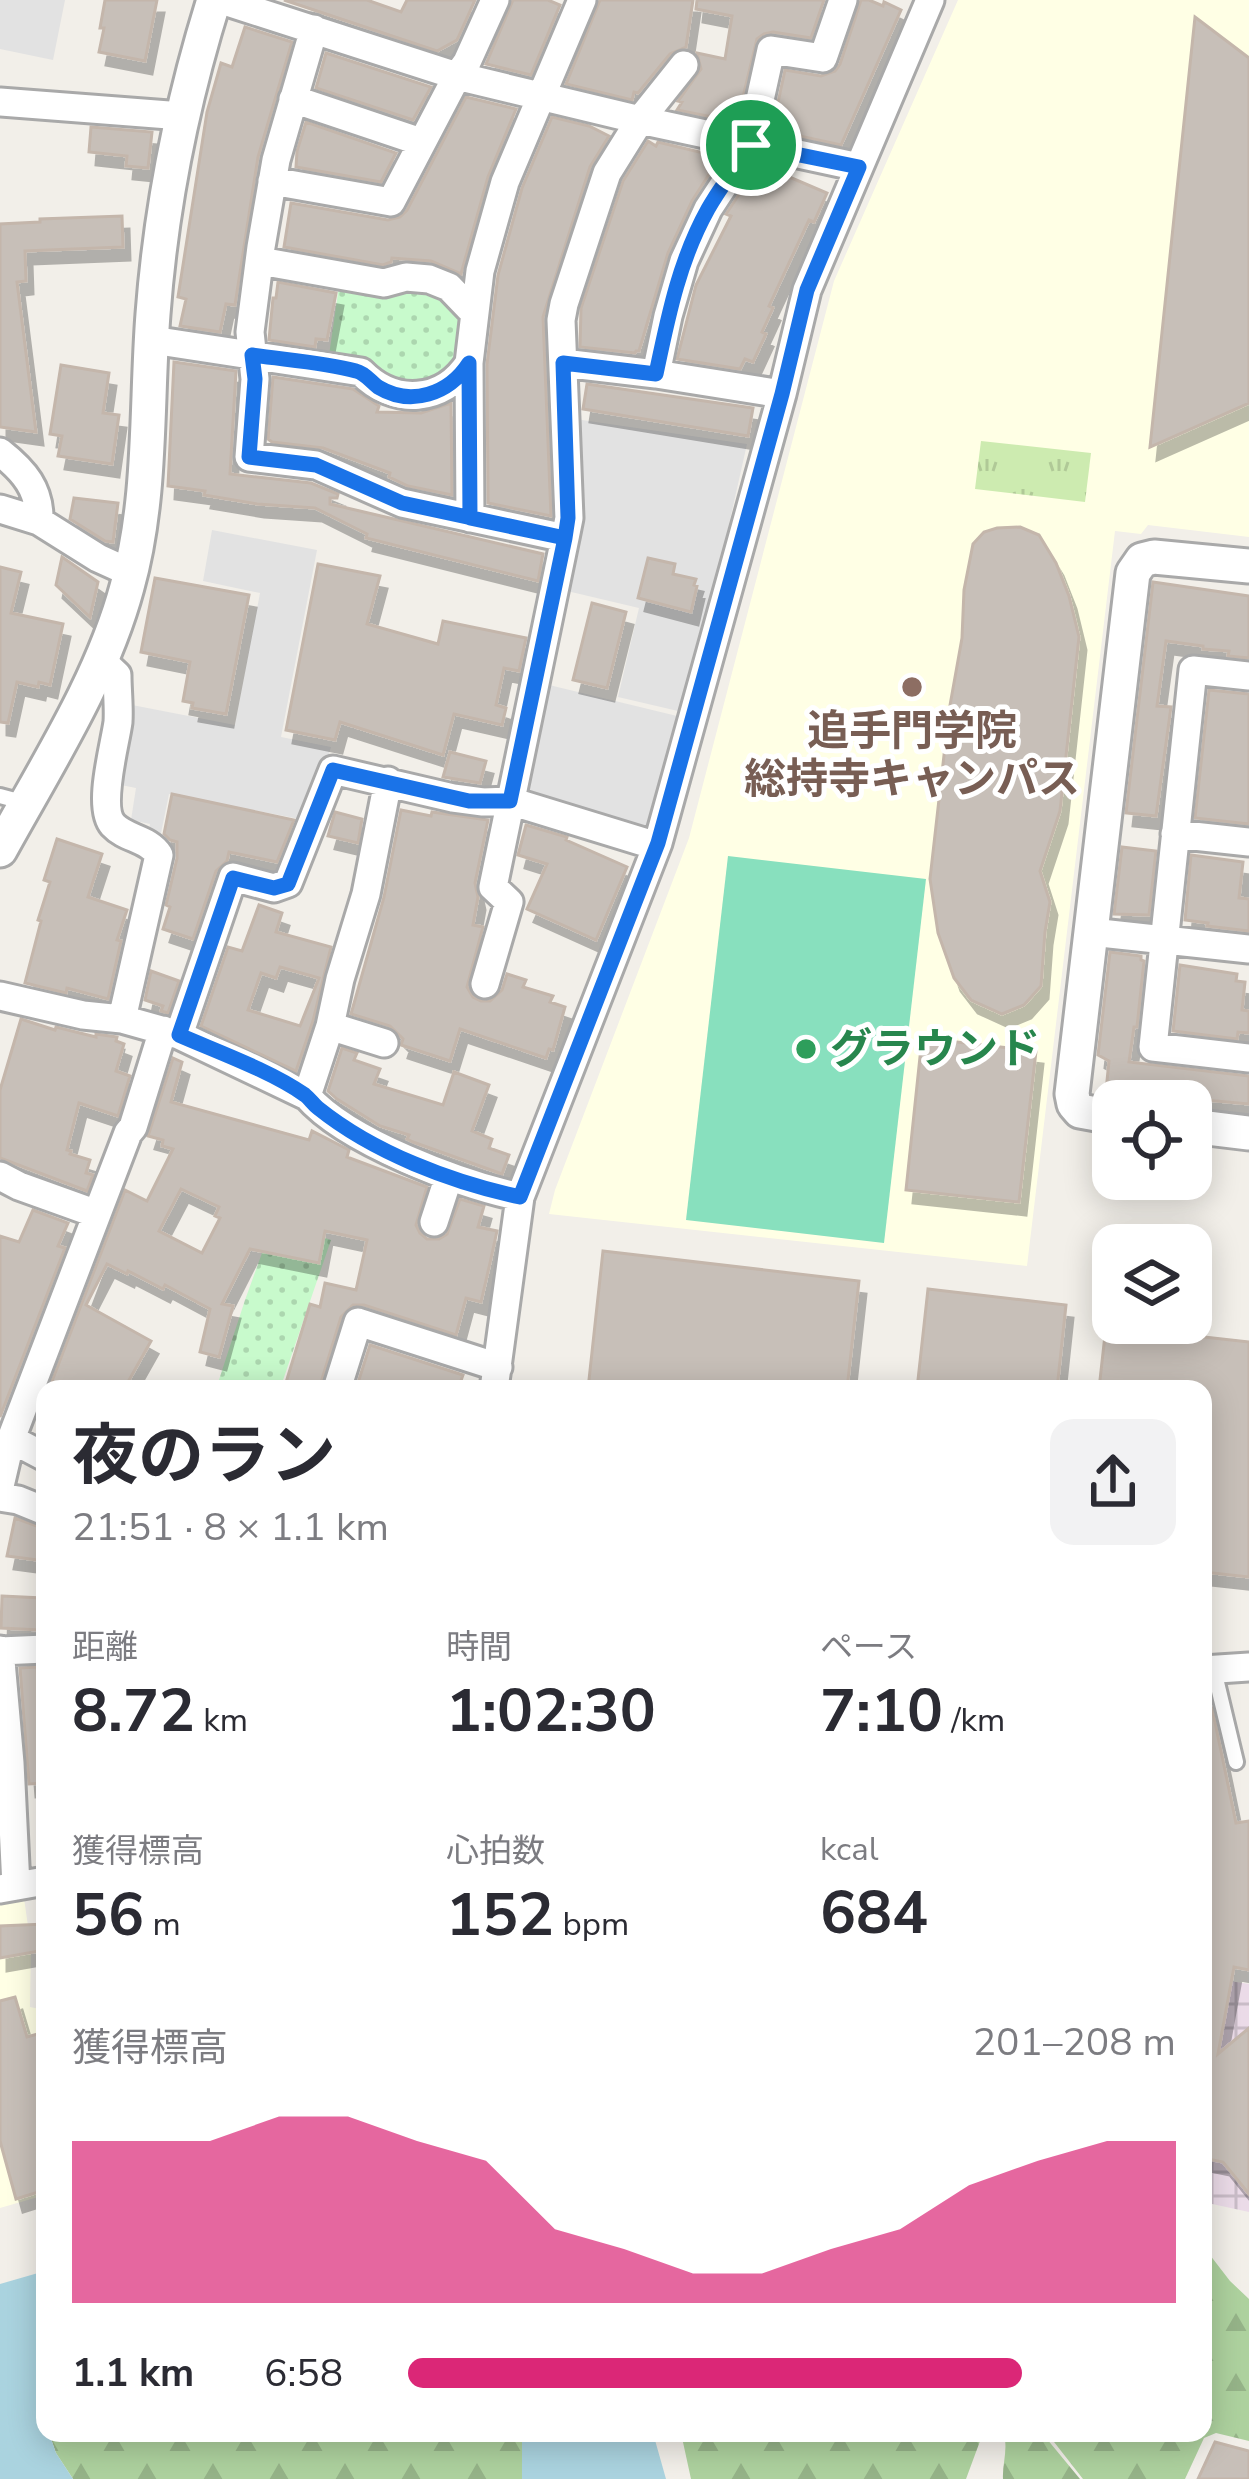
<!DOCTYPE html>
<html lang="ja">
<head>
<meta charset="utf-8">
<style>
	body { margin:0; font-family:"Nunito Sans","Noto Sans JP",sans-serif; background:#f2f2f3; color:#2b2b33; height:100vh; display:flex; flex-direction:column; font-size:45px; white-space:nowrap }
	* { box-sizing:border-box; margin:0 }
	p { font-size:39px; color:#7c7c81 }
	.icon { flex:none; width:66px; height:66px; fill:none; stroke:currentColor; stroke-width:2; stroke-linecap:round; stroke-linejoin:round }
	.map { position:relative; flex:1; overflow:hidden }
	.sheet { position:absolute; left:36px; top:1380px; width:1176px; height:1062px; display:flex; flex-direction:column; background:#fff; border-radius:24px; box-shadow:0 6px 30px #0003 }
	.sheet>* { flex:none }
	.controls { position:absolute; left:1092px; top:1080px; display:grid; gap:24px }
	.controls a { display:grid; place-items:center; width:120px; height:120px; border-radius:24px; background:#fff; box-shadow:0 6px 30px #0003; font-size:60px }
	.pin { position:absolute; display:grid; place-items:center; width:102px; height:102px; color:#fff; margin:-51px; border:6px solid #fff; border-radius:50%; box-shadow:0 3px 12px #0007 }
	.round { display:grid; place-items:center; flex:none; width:126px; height:126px; border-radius:24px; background:#f2f2f3 }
	.summary { display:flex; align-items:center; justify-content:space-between; height:204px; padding:0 36px }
	h1 { font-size:66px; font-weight:700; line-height:90px }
	.figures { display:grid; grid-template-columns:repeat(3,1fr); gap:18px; height:204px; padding:12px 36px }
	.figures div { display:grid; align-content:center }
	.figures b { font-size:60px; font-weight:700 }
	.figures small { font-size:33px; font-weight:400 }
	.figures p { font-size:33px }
	.chart { height:336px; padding:24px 36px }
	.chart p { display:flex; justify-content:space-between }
	.chart svg { width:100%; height:216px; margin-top:12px; fill:#db2777; opacity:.7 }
	ul { padding:0 36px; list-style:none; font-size:39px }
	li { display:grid; grid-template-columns:192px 144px 1fr; align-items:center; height:90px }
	li i { height:30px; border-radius:15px; background:#db2777 }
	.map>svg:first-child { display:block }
	.industrial { fill:url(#industrial-grid) }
	.education { fill:#ffffe5 }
	.grass { fill:url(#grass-tufts) }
	.forest { fill:url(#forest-firs) }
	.park { fill:url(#park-dots) }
	.pitch { fill:#88e0be }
	.parking { fill:#e2e2e2 }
	.water { fill:#aad3df }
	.building { fill:#c7bfb8; stroke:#c4b6ab; stroke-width:3; fill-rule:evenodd; filter:url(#shadow) }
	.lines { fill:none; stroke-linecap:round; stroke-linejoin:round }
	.service-casing { stroke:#a9a9a9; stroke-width:20 }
	.minor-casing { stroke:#a9a9a9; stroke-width:33 }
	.tertiary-casing { stroke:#a9a9a9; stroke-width:39 }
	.service { stroke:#fff; stroke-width:14 }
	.minor { stroke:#fff; stroke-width:27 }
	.tertiary { stroke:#fff; stroke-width:33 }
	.route-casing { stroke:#fff; stroke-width:24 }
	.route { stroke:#1a73e8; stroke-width:15 }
	.education-dot { fill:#8d6e63; stroke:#fff; stroke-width:4.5 }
	.leisure-dot { fill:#2e9e5b; stroke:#fff; stroke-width:4.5 }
	.labels { text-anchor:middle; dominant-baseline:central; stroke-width:10; stroke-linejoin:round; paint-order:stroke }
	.education-label { font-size:42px; font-weight:bold; fill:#785e54; stroke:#fff }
	.leisure-label { font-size:42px; font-weight:bold; fill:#27864d; stroke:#fff; text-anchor:start }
</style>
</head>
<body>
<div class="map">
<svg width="1249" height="2479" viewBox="0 0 1249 2479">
	<defs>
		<pattern id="industrial-grid" width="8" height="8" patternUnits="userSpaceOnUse" patternTransform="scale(3)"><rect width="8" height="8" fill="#ebdbe8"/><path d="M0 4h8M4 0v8" fill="none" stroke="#c9bcc7"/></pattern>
		<pattern id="grass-tufts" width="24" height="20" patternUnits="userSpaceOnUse" patternTransform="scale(3)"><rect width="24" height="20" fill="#cdebb0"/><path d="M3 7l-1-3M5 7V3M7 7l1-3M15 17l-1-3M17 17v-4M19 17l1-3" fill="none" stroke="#b0c997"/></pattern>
		<pattern id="forest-firs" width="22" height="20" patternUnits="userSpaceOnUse" patternTransform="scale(3)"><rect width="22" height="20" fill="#add19e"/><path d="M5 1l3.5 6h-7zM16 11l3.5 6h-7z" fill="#95b388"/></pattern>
		<pattern id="park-dots" width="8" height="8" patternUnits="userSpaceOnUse" patternTransform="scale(3)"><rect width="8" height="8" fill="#c8facc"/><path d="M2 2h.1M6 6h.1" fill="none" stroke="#acd6af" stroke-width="1.8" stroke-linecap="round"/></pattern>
		<filter id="shadow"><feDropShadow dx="7" dy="13" stdDeviation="0" flood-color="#0004"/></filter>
	</defs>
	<rect width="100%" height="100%" fill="#f2efe9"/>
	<path class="industrial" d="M1203,1977L1249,1984V2212L1203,2202Z"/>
	<path class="education" d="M958,0H1249V537L1148,525L1141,534L1115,531L1027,1266L549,1214L555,1190L689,838L834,281Z
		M24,1898L31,1947L30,2007L45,2010V2195L0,2208V1902Z"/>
	<path class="grass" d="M981,441L1091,453L1085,502L975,489Z"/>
	<path class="forest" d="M1203,2246L1230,2281L1249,2299V2441L1216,2433L1204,2438L1185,2479H1083L1047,2433H1203Z
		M49,2433H522V2479H73L56,2453Z
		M681,2433H983L966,2479H691Z
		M1003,2433H1042L1080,2479H1003C1002,2464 1009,2447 1003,2433Z"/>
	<path class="park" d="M339,286C360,286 404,282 422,288C482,306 469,387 407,384C391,383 347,362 329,355Z
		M274,1220L331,1240L280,1389H216L245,1300Z"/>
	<path class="pitch" d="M728,856L926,879L884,1243L686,1220Z"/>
	<path class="parking" d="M0,0H65L53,60L0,49Z
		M575,419L747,444L716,582L678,711L618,697L639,608L567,591Z
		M212,530L317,550L281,737L331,747L310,821L169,794L160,838L148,836L150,824L131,820L136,788L116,784L132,705L235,725L260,593L203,581Z
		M545,684L677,716L648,832L516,795Z"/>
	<path class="water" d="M45,2271V2433H49L56,2453L73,2479H0V2284Z
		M522,2433H653L666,2479H522Z"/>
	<path class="building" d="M105,0H157L145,61L99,52L104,28H100Z
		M284,0H367L401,12L407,0H475L457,40L437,51Z
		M513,0H548L560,5L531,75L486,64Z
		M600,0H693L686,47L670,54L638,93L634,92L632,100L566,84Z
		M697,0H824L811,38L773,32L764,34L757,39L737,122L677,110L682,102L678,101L701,69L697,53L725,59L732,16L696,9Z
		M861,0H869L883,6L884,2L901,10L841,145L772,130L785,70L821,76L835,71L840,64Z
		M1195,17L1249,58V403L1150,447Z
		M245,27L292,42L258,157L235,305L226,304L220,332L180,326L186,299L178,297L207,112L221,63L232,67Z
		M326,53L431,87L413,120L316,88Z
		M466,97L516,109L488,177L461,274L431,261L392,258L391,262L383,265L284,247L291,203L388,220L400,217L407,210Z
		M552,117L589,126L609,136L590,167L543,317L551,516L488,503L487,364L498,275L522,188Z
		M306,122L396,153L381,182L296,167L297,151Z
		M91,127L152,132L148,168L126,166L127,156L89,152Z
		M648,141L656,146L658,142L720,157L692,201L668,253L639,351H636L635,353L580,347L581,308L623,181Z
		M759,164L827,193L814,222L809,220L769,306L773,308L762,332L766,334L753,362L745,359L740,369L677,359L696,285L731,216L726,214Z
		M122,216L123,247L25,251L26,281L17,282L36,432L0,427V224L40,222V219Z
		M278,282L336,293L327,340L316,339L315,347L269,340L273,298H276Z
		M174,362L236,371L230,474L311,483L338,494L337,498H330V504L543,554L538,581L366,538L367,534L315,508L257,504L204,495L205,491L168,486Z
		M61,365L109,373L103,413L119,415L112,464L58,456L62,436L50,434Z
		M273,377L353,389L379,406L377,412L421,413L451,403L452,495L408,486L389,477L390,473L323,448L272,442L268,439Z
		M587,384L753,408L748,436L583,409Z
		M74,498L118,503L113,542L105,541L70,519Z
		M1020,527L1039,535L1056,563L1069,596L1079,637L1060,811L1040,871L1050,902L1045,932L1041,986L1024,1005L1002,1014L971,1000L954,978L938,933L930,879L949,711L962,638L964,590L973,544L984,532L997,528Z
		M62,557L98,582L90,617L56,585Z
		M648,558L675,564L673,574L696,579L694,585L697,586L691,612L638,598Z
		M318,564L380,576L367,624L438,644L443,621L526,638L519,671L504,668L496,705L506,708L502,725L454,714L443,755L340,722L335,740L286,730Z
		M0,567L21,572L11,613L63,624L50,685L39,682L38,687L17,682L8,723L0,722Z
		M155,578L249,595L226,714L192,708L193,703L183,701L190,662L141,652Z
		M1153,582L1249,596V658L1228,656L1229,651L1203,649V646L1166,641L1157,706L1171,707L1156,816L1126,813Z
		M592,603L626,612L607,688L573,680Z
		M1209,690L1249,694V824L1195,818Z
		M450,752L486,761L480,783L443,777Z
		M172,794L294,820L277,862L229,852L227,861L216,871L193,939L163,929L170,907L166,905L177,858V842L170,840L164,834Z
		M401,810L431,816L432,812L488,820L475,883L478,897L473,925L483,927L467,987L473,997L481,1001H490L502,990L507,974L526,980L523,987L553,996L550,1002L565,1007L553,1050L549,1049L546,1058L460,1029L450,1061L401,1045L403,1039L390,1026L351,1014L384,897Z
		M335,812L362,819L358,843L328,836Z
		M526,825L567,837L566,840L627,867L596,940L527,909L547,864L518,855Z
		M57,839L102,854L88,897L127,910L117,940L121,941L108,999L67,988L66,993L25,983L41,921L38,920L50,882L44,880Z
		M1122,847L1156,851L1149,915L1114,914Z
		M1191,855L1243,862L1239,898L1249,899V931L1207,926L1208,923L1185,920Z
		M259,905L282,913L276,932L331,947L313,1021L296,1071L201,1026L228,947L242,951ZM280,967L319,978L300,1026L248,1010L261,973L276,978Z
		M1110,952L1141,956V960L1144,961L1137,1027H1134L1129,1062L1249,1076V1104L1106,1091L1109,1061L1098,1055Z
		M1180,965L1237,974L1236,981L1245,982L1242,1010L1249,1011V1033L1238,1032L1237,1039L1173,1031Z
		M151,971L179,981L168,1013L161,1011L163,1006L145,1000Z
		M21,1019L55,1030L56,1027L96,1037V1034L117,1037L116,1041L124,1044L116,1071L130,1076L118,1116L79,1103L67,1150L71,1151L70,1154L90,1160L86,1173L93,1175L87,1191L0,1158V1090Z
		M922,1038L1036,1051L1019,1202L906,1190Z
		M342,1048L357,1053L354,1060L380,1069L374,1084L443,1105L454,1072L489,1085L472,1131L492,1139L489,1148L509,1155L502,1174L413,1142L407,1139L409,1135L380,1126L337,1099L328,1091Z
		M173,1058L182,1062L171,1102L309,1140L312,1131L349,1150L347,1157L427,1187L416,1225L420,1233L427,1239H439L447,1234L460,1199L484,1206L478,1227L497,1231L490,1263L481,1302L466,1298L456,1335L364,1305H353L341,1317L319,1389H284L310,1304L320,1307L325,1283L356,1290L367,1240L325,1231L319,1263L250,1249L222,1304L233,1306L219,1357L200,1352L210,1309L165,1285L163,1289L128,1271L127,1274L107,1264L86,1305L151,1341L124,1389H49L125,1190L147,1201L173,1149L162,1146L163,1140L148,1136ZM181,1189L219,1207L215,1216L220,1218L202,1253L159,1231Z
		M33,1210L68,1223L58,1246L65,1248L0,1417V1236L19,1242Z
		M603,1251L859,1281L847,1389H588Z
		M928,1289L1066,1305L1057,1389H917Z
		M1106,1326L1249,1342V1577L1203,1572V1389H1099Z
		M370,1345L463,1375L458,1389H411L392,1383L390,1389H356Z
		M15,1518L45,1529V1561L7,1556Z
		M2,1596L42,1598L40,1630L1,1628Z
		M37,1667L38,1681H45V1783L29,1784L20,1668Z
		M1212,1708L1236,1823L1249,1821V1970L1234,1967L1218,2054L1249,2028V2194L1223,2162L1203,2158V1709Z
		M45,1924V1950L0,1958V1926Z
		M15,1997L27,2037L45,2032V2190L16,2199L0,2141V2001Z
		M1215,2442L1249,2451V2479H1198Z"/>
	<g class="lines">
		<defs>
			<path id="service" d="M0,796L26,803
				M1214,1670L1236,1762"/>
			<path id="minor" d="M221,0L457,76L640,120L859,167
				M314,29L276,160L261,247L250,332L255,379L249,457L316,465L402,503L565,538L569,518L561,320L564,304L607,173L640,120L684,65
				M293,99L421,142
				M0,102L182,116
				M272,181L391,202L457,76L467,62L495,0
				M260,261L384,283L406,277L429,279L449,287L473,312
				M152,340L361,372C394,406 443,403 469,363
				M563,363L656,374L782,394
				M656,374L668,316L684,261L708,209L750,145L771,50L823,58L843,0
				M0,452C24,471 40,489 39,521
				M0,509L39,521L98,558L131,573
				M470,518L469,363L480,271L505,182L582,0
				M101,660L117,675C117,690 119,707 118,722C115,745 97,807 113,825C126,839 148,838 159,855L122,1019
				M1249,676L1193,670L1153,1047L1249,1058
				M1175,834L1249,842
				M1091,932L1249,949
				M485,984L509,902L493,887L565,538
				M0,996L83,1015L122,1019L179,1035L307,1096C347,1142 460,1184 520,1197
				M330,1026L384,1043
				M179,1035L233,877L274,888L288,883L333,770L453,798L483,802L510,801L647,843H658
				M307,1096L330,1026L340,979L366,894L388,781
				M0,1176L19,1186L97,1214
				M434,1222L449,1176
				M337,1389L358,1322L498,1367
				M494,1389L520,1197L658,843L782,394L807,290L930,0
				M11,1439L45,1457
				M0,1486L11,1439L128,1133L133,1127L163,1030
				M0,1497L18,1500L45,1511
				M0,1650L10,1763L16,1886
				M0,1651L45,1649
				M1203,1670L1249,1667
				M0,1889L45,1881"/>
			<path id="tertiary" d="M0,850C46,766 102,680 127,587C152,498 146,405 153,314C161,207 182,102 214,0
				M1113,1117L1080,1111L1074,1104L1072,1094L1133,573L1142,560L1154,557L1249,566
				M1191,1126L1249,1133"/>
		</defs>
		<use href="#service" class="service-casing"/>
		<use href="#minor" class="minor-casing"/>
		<use href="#tertiary" class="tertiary-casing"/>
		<use href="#service" class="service"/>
		<use href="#minor" class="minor"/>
		<use href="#tertiary" class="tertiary"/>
	</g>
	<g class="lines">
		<defs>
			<path id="route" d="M751,145C737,166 721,186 708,209C679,261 668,317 656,374L563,363L568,518L565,538L402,503L316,465L249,457L255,379L252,355C286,360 323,362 356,371C365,373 370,381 378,387C411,407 449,394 469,363L470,518L565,538L510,801H469L333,770L288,884L274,888L233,878L179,1035C218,1052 271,1071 305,1095C310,1099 313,1104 318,1108C374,1153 451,1182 520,1197L658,843L782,394L807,290L859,167L751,145"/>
		</defs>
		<use href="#route" class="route-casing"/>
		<use href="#route" class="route"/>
	</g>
	<circle class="education-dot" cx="912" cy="687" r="12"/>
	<circle class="leisure-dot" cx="806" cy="1049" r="12"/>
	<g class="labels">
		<g class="education-label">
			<text x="912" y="731">追手門学院<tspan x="912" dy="48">総持寺キャンパス</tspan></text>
		</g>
		<g class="leisure-label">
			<text x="830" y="1049">グラウンド</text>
		</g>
	</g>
</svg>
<div class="controls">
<a><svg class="icon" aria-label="locate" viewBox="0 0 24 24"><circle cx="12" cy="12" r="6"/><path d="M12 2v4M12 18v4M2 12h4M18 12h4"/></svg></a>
<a><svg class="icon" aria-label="layers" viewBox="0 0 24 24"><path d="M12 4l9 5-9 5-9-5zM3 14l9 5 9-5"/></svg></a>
</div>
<div class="pin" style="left:751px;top:145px;background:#1e9e55"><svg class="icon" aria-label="arrive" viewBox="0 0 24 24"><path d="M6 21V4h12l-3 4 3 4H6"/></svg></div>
<section class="sheet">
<div class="summary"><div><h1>夜のラン</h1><p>21:51 · 8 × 1.1 km</p></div><a class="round"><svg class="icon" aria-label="share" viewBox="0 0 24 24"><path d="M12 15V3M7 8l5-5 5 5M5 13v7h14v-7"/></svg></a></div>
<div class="figures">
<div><p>距離</p><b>8.72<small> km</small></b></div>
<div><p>時間</p><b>1:02:30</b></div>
<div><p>ペース</p><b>7:10<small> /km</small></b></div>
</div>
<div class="figures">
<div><p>獲得標高</p><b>56<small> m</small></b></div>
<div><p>心拍数</p><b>152<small> bpm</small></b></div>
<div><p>kcal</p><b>684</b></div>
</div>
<div class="chart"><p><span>獲得標高</span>201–208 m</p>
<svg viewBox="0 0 160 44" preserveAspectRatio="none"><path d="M0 44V11L10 11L20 11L30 6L40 6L50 11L60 15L70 29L80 33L90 38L100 38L110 33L120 29L130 20L140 15L150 11L160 11V44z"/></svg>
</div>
<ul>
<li><b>1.1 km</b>6:58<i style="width:80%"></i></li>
</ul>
</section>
</div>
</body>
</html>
